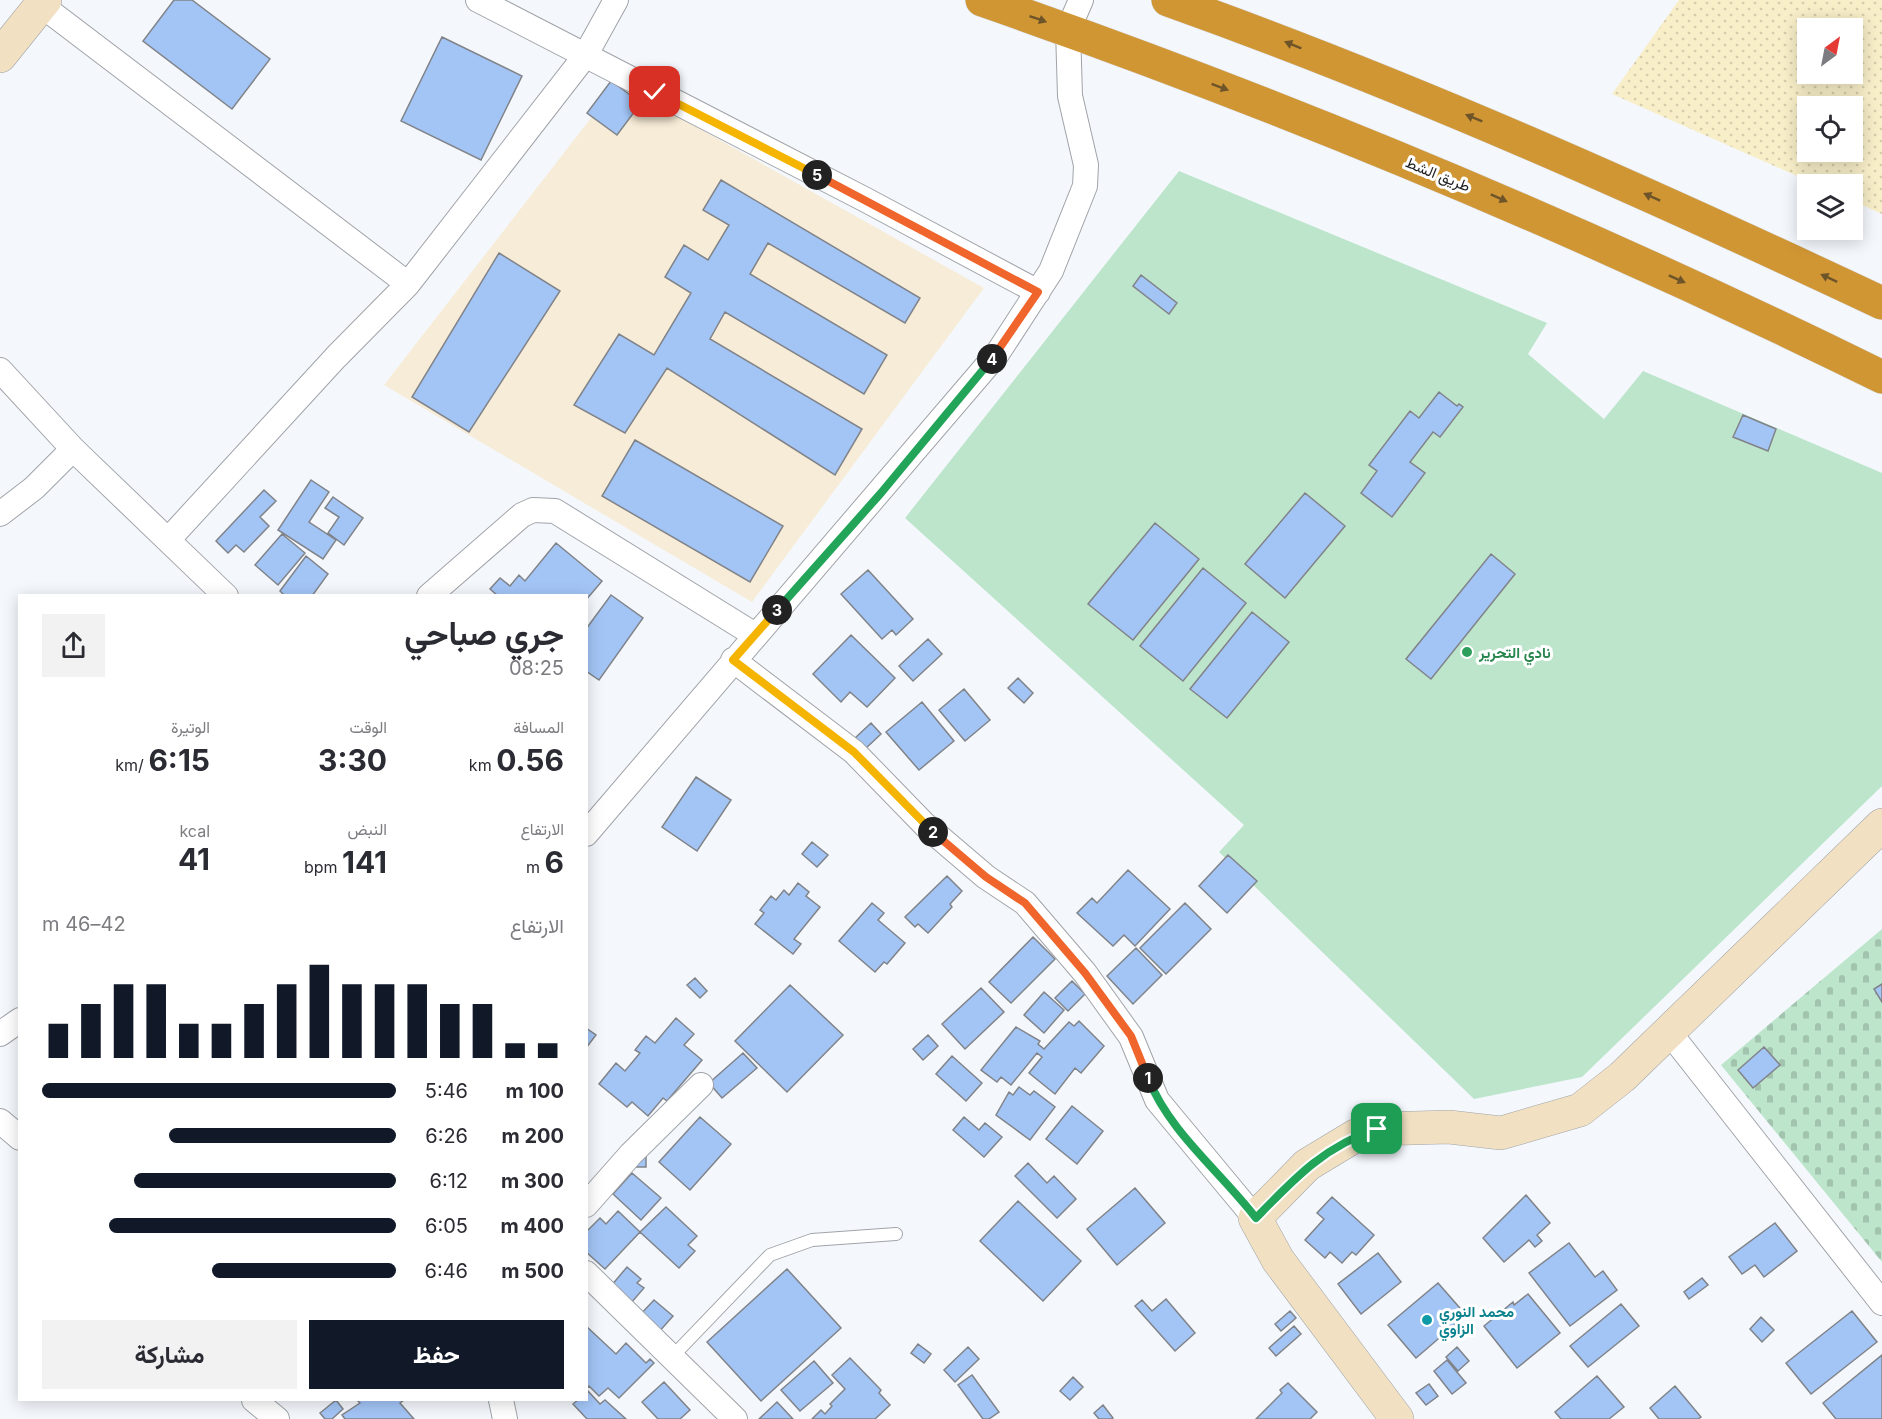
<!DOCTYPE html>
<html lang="ar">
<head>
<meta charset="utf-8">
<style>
	body { margin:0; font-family:Inter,Vazirmatn,sans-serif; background:#f2f2f3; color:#2b2b33; direction:rtl; height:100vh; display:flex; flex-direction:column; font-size:22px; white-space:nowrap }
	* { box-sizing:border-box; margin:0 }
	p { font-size:20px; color:#7c7c81 }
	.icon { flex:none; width:33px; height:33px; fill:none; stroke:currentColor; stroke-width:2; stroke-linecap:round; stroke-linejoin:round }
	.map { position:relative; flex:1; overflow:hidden; direction:ltr }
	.details { position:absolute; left:18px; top:594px; width:570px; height:807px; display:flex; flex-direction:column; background:#fff; border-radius:0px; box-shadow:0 3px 15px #0003; direction:rtl }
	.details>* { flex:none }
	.needle { width:39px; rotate:32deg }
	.tools { position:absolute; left:1797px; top:18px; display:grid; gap:12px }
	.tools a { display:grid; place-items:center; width:66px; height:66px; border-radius:0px; background:#fff; box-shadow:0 3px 15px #0003; font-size:30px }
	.pin { position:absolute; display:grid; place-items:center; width:51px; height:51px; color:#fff; margin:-26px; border-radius:12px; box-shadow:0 3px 9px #0006 }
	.km { position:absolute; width:30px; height:30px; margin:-15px; border-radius:50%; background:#222; color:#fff; font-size:16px; line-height:30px; text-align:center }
	.round { display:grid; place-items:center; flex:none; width:63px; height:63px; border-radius:0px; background:#f2f2f3 }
	.head { display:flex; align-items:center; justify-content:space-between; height:102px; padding:0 24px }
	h1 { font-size:33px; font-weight:700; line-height:45px }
	.metrics { display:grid; grid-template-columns:repeat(3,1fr); gap:9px; height:102px; padding:6px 24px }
	.metrics div { display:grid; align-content:center }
	.metrics b { font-size:30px; font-weight:700 }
	.metrics small { font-size:16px; font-weight:400 }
	.metrics p { font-size:16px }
	.chart { height:168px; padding:12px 24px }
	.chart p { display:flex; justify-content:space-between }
	.chart svg { width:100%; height:108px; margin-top:6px; stroke:#111827; stroke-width:6 }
	.button { display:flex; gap:12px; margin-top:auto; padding:12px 24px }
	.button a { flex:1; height:69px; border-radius:0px; background:#111827; color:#fff; font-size:24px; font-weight:700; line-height:69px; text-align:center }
	.button a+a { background:#f2f2f3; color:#2b2b33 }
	ul { padding:0 24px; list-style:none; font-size:20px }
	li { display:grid; grid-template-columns:96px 72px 1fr; align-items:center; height:45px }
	li i { height:15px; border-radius:8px; background:#111827 }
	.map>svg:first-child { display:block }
	.education { fill:#f7ecd7 }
	.sand { fill:url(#sand-dots); fill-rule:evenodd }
	.cemetery { fill:url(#cemetery-stones) }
	.pitch { fill:#bde5cb }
	.building { fill:#a3c5f6; stroke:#808388; stroke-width:1.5 }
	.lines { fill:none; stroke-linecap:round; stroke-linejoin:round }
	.lane-casing { stroke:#a0a3a8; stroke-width:14 }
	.street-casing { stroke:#a0a3a8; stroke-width:26 }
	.secondary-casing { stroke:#a0a3a8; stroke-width:34 }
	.highway-casing { stroke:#d6d6d7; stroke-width:34 }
	.lane { stroke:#fff; stroke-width:12 }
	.street { stroke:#fff; stroke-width:24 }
	.secondary { stroke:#f1e0c2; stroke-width:33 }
	.highway { stroke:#d19634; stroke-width:33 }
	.oneway { fill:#6e5429 }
	.split-1-casing { stroke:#fff; stroke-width:12 }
	.split-2-casing { stroke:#fff; stroke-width:12 }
	.split-3-casing { stroke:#fff; stroke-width:12 }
	.split-4-casing { stroke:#fff; stroke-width:12 }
	.split-5-casing { stroke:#fff; stroke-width:12 }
	.split-6-casing { stroke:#fff; stroke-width:12 }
	.split-1 { stroke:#22a559; stroke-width:8 }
	.split-2 { stroke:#f0652b; stroke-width:8 }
	.split-3 { stroke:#f5b400; stroke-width:8 }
	.split-4 { stroke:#22a559; stroke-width:8 }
	.split-5 { stroke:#f0652b; stroke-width:8 }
	.split-6 { stroke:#f5b400; stroke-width:8 }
	.leisure-dot { fill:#2e9e5b; stroke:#fff; stroke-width:2 }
	.culture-dot { fill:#0f9aa8; stroke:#fff; stroke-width:2 }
	.labels { text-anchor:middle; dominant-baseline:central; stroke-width:6; stroke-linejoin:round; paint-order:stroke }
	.street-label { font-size:15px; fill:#1d1e20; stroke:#fff }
	.leisure-label { font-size:15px; font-weight:bold; fill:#27864d; stroke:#fff; text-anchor:start }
	.culture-label { font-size:15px; font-weight:bold; fill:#0d838f; stroke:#fff; text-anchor:start }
</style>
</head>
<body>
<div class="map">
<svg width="1882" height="1419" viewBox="0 0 1882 1419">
	<defs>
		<pattern id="sand-dots" width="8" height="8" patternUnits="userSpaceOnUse" patternTransform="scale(1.5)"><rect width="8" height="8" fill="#f8eec8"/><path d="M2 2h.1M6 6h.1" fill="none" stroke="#d4ccac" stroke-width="1.8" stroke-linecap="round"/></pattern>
		<pattern id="cemetery-stones" width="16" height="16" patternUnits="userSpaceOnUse" patternTransform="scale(1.5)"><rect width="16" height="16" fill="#bde5cb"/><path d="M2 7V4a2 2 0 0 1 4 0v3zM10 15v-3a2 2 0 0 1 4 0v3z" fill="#a2c4ae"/></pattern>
	</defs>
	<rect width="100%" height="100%" fill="#f4f8fd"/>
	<path class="education" d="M618,83L984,288L752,602L384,385Z"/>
	<path class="sand" d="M1679,0H1882V214L1853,201L1852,184H1815L1612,94ZM1808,28H1852V74H1808ZM1808,106H1852V152H1808Z"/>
	<path class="cemetery" d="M1882,929V1262L1721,1065Z"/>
	<path class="pitch" d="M1179,171L1547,323L1528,354L1604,419L1643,371L1882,473V786L1582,1077L1474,1099L1219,852L1244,825L905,518Z"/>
	<path class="building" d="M174,0H192L270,59L232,109L143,41Z
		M442,37L522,76L481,160L401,121Z
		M611,81L641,103L617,135L587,113Z
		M721,180L920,298L905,323L768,243L750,274L887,355L864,394L725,312L710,339L862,429L835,475L667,368L625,433L574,405L619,334L654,355L691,293L665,277L684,245L708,260L729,225L703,210Z
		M499,253L560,291L469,432L412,397Z
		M1141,275L1177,303L1169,314L1133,286Z
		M1439,392L1457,406L1459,404L1463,407L1440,437L1433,432L1410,462L1425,473L1392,517L1361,493L1377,471L1369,465L1410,411L1419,418Z
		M1743,415L1776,429L1768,451L1733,437Z
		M635,440L783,526L750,582L602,496Z
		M311,480L329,492L309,522L336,540L323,559L278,530Z
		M264,490L276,501L260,517L269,526L244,552L236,545L228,553L216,541Z
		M1305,493L1345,526L1285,598L1245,564Z
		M333,497L363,518L344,545L328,533L339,517L325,508Z
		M1155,523L1199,559L1133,640L1088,604Z
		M282,534L305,553L278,585L255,565Z
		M556,543L602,581L586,600V596H498L490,589L500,578L510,586L519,575L525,581Z
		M1491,554L1515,574L1431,679L1406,659Z
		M306,556L328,574L312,596H285L280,591Z
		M1203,568L1246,603L1183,681L1140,646Z
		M868,570L913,619L896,635L892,630L882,639L841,594Z
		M611,595L643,618L599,680L586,671V629Z
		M1252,612L1289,642L1227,718L1190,689Z
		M851,635L895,678L867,707L850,692L841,702L813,674Z
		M928,639L942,654L913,681L899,666Z
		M1018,678L1033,693L1024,703L1008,688Z
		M964,689L990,720L965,741L939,710Z
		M922,702L954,741L919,770L886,732Z
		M871,723L881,734L864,750L854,739Z
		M696,777L731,800L697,851L662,827Z
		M812,842L828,855L817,867L802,854Z
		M1228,855L1257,881L1227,913L1199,886Z
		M1128,870L1170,909L1135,946L1124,935L1113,946L1077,913L1092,898L1097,903Z
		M947,876L962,891L950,904L952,907L928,933L918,924L915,927L905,917Z
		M798,883L809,892L806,896L820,907L794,939L801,944L793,954L755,924L764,913L760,910L771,896L776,900L784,890L789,895Z
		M872,903L884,913L878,920L905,943L887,964L884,962L875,972L839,941Z
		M1185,903L1211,929L1166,974L1140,948Z
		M1033,937L1055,959L1011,1003L989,982Z
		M1136,948L1162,975L1133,1004L1107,976Z
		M695,978L707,991L700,998L687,985Z
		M1072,981L1085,994L1068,1011L1055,998Z
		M1882,984V1002L1874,989Z
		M790,985L843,1035L787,1092L735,1041Z
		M981,988L1004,1012L965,1049L942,1024Z
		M1044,992L1064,1010L1044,1033L1024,1015Z
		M676,1018L694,1034L684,1045L702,1060L667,1101L663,1098L648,1116L632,1102L627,1107L599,1084L616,1063L625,1071L640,1053L635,1050L646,1036L655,1043Z
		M1079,1021L1104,1046L1081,1073L1075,1068L1055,1094L1029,1073L1042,1057L1037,1053L1011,1085L1001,1077L997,1082L981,1070L1016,1027L1040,1041L1038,1044L1044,1049L1069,1022L1074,1026Z
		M586,1028L596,1035L586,1048Z
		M928,1035L938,1046L923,1060L913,1049Z
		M1764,1047L1780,1065L1753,1088L1738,1070Z
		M743,1053L757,1068L722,1098L709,1083Z
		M952,1056L982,1083L966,1101L936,1074Z
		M1019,1087L1030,1095L1034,1091L1055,1107L1030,1140L996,1115L1009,1092L1013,1095Z
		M1072,1106L1103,1131L1077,1164L1046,1139Z
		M700,1117L731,1144L690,1190L659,1162Z
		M964,1117L979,1130L985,1123L1002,1137L984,1157L953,1130Z
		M634,1156H646V1167H634Z
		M1028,1163L1047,1183L1054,1176L1076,1199L1057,1218L1015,1176Z
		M632,1173L661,1198L641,1220L613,1194Z
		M1135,1188L1165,1223L1117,1265L1087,1229Z
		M1526,1195L1550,1223L1537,1235L1542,1241L1535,1247L1529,1240L1504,1262L1483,1238Z
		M1332,1197L1374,1235L1356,1255L1352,1252L1342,1263L1330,1252L1325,1258L1305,1240L1324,1219L1317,1213Z
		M1018,1201L1081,1261L1043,1301L980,1241Z
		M666,1207L697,1236L688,1245L695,1251L679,1268L640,1232Z
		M618,1211L640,1232L605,1269L586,1252V1232L600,1218L606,1224Z
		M1775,1223L1797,1251L1764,1277L1755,1265L1742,1274L1729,1257Z
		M1569,1243L1595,1277L1603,1271L1617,1290L1570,1326L1529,1273Z
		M1378,1253L1401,1282L1361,1314L1338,1284Z
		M627,1267L641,1279L637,1283L644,1288L631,1303L611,1286Z
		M787,1269L841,1328L761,1401L707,1342Z
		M1702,1278L1708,1285L1689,1299L1684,1292Z
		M1438,1283L1466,1315L1416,1358L1388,1325Z
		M1528,1294L1560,1333L1517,1368L1484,1326L1513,1302L1514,1305Z
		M1166,1299L1195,1333L1175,1351L1135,1306L1142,1300L1152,1311Z
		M654,1300L673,1316L658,1333L639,1316Z
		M1621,1304L1639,1326L1588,1367L1570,1346Z
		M1290,1311L1296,1318L1281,1331L1275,1324Z
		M1852,1311L1877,1342L1811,1394L1786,1363Z
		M1761,1317L1774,1330L1762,1342L1750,1329Z
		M586,1326L616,1354L626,1343L646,1363L650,1359L654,1363L619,1398L608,1388L599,1396L589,1386L586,1389Z
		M1294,1326L1301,1334L1276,1356L1269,1348Z
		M918,1344L931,1354L924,1363L911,1353Z
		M968,1347L979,1359L955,1382L944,1370Z
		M1457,1347L1469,1361L1458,1371L1446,1357Z
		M1882,1355V1419H1836L1823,1403Z
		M850,1358L881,1390L879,1393L890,1405L875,1419H812L821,1410L825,1414L832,1406L830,1404L845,1389L832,1375Z
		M1447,1360L1466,1383L1452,1394L1434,1371Z
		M814,1361L833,1383L800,1411L781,1390Z
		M972,1375L999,1412L989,1419H983L958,1385Z
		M1597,1376L1624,1407L1609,1419H1561L1555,1412Z
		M1073,1377L1083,1387L1070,1400L1060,1391Z
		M664,1382L690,1410L680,1419H658L642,1402Z
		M1288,1383L1317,1412L1310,1419H1256L1282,1393L1280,1390Z
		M1429,1384L1438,1396L1426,1405L1416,1393Z
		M1675,1386L1701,1417L1698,1419H1659L1650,1408Z
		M588,1391L600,1404L605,1400L626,1419H587L573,1404L578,1400H586Z
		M336,1400L343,1409L332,1419H325L320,1413Z
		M357,1400H404L400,1403L414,1419H345L342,1415L360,1403Z
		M777,1402L793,1419H759Z
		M1103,1405L1113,1418L1111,1419H1099L1094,1413Z"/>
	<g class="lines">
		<defs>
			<path id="lane" d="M672,1357L770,1255L812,1240L896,1234"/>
			<path id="street" d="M478,0L864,199L1038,292
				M41,5L408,284
				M0,370L73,449L226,596
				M0,514L34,488L73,449
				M168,540L336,357L408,284L585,56L616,0
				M429,596L522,515L533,510L555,511L755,635
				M733,660L854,752L925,825L986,877L1025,903L1085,973L1131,1037L1157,1100L1255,1218
				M586,834L997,354L1051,271L1085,186L1086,165L1070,96L1068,30L1081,0
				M1669,1032L1882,1303
				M0,1034L20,1020
				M0,1121L20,1138
				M586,1205L631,1154L701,1085
				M586,1273L735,1419
				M254,1400L277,1419
				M501,1400L505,1419"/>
			<path id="secondary" d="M0,56L45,0
				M1397,1419L1278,1260L1255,1218L1307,1165L1355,1136L1377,1129L1449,1127L1501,1133L1580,1110L1622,1077L1882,825"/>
			<path id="highway" d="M982,0C1290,107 1590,233 1882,377
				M1168,0C1412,87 1648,193 1882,303"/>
		</defs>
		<use href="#lane" class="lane-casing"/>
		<use href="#street" class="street-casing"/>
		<use href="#secondary" class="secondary-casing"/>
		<use href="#highway" class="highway-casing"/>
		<use href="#lane" class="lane"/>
		<use href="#street" class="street"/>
		<use href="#secondary" class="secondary"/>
		<use href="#highway" class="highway"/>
	</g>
	<defs><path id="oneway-solid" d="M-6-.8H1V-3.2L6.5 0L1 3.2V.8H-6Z" transform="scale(1.5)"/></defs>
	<g class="oneway">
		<use href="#oneway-solid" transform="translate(1038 19) rotate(19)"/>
		<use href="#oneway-solid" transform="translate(1293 45) rotate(-158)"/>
		<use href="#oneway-solid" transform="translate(1220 87) rotate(21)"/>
		<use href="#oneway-solid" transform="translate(1474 118) rotate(-158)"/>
		<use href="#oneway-solid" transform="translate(1652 197) rotate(-156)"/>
		<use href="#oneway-solid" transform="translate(1499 198) rotate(24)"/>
		<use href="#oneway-solid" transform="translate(1829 278) rotate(-155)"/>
		<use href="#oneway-solid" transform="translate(1677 279) rotate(24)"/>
	</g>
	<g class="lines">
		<defs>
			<path id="split-1" d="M1148,1078C1170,1133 1220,1171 1256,1218C1293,1180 1324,1146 1377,1129"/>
			<path id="split-2" d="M933,832L986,877L1025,903L1085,973L1131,1036L1148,1078"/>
			<path id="split-3" d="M777,610L733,660L854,752L933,832"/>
			<path id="split-4" d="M777,610L881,493L992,359"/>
			<path id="split-5" d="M817,175L1038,292L992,359"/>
			<path id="split-6" d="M655,92L817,175"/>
		</defs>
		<use href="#split-1" class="split-1-casing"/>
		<use href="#split-2" class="split-2-casing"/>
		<use href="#split-3" class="split-3-casing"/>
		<use href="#split-4" class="split-4-casing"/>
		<use href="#split-5" class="split-5-casing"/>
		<use href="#split-6" class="split-6-casing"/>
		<use href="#split-1" class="split-1"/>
		<use href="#split-2" class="split-2"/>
		<use href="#split-3" class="split-3"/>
		<use href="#split-4" class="split-4"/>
		<use href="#split-5" class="split-5"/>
		<use href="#split-6" class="split-6"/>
	</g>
	<circle class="leisure-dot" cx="1467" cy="652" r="6"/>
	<circle class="culture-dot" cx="1427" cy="1320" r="6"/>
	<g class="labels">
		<g class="street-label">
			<text transform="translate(1438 174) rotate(22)">طريق الشط</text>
		</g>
		<g class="leisure-label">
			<text x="1479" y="652">نادي التحرير</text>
		</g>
		<g class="culture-label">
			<text x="1439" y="1311">محمد النوري<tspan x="1439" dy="17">الزاوي</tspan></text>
		</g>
	</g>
</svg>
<div class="tools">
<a><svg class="needle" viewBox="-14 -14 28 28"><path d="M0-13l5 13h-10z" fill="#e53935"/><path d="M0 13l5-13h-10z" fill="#7c7c81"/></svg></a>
<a><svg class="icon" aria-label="locate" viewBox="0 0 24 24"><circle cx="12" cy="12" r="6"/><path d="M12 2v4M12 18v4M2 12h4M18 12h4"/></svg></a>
<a><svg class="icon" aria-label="layers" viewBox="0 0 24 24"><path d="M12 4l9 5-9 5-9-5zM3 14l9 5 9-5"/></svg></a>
</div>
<div class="pin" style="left:1377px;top:1129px;background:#1e9e55"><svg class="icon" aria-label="arrive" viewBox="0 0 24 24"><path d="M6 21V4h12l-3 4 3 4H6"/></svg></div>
<div class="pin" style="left:655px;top:92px;background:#d93025"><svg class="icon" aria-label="check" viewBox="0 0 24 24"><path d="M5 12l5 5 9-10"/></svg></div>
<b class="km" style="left:1148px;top:1078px">1</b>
<b class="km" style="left:933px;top:832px">2</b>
<b class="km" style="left:777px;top:610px">3</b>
<b class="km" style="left:992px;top:359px">4</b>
<b class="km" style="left:817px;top:175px">5</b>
<section class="details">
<div class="head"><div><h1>جري صباحي</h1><p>08:25</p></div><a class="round"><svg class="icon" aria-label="share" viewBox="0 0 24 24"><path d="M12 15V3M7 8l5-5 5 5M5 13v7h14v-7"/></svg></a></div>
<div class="metrics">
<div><p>المسافة</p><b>0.56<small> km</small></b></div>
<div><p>الوقت</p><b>3:30</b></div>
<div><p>الوتيرة</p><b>6:15<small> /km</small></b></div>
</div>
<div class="metrics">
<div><p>الارتفاع</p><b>6<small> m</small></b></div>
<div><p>النبض</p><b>141<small> bpm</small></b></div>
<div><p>kcal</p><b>41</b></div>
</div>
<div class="chart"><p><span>الارتفاع</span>42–46 m</p>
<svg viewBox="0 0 160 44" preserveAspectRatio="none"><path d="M5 44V30M15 44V22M25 44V14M35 44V14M45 44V30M55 44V30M65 44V22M75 44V14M85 44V6M95 44V14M105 44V14M115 44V14M125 44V22M135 44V22M145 44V38M155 44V38"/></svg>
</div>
<ul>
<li><b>100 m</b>5:46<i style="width:100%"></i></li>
<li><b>200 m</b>6:26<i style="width:64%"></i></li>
<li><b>300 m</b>6:12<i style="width:74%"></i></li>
<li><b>400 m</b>6:05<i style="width:81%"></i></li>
<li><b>500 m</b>6:46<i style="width:52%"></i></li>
</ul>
<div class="button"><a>حفظ</a><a>مشاركة</a></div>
</section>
</div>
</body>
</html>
